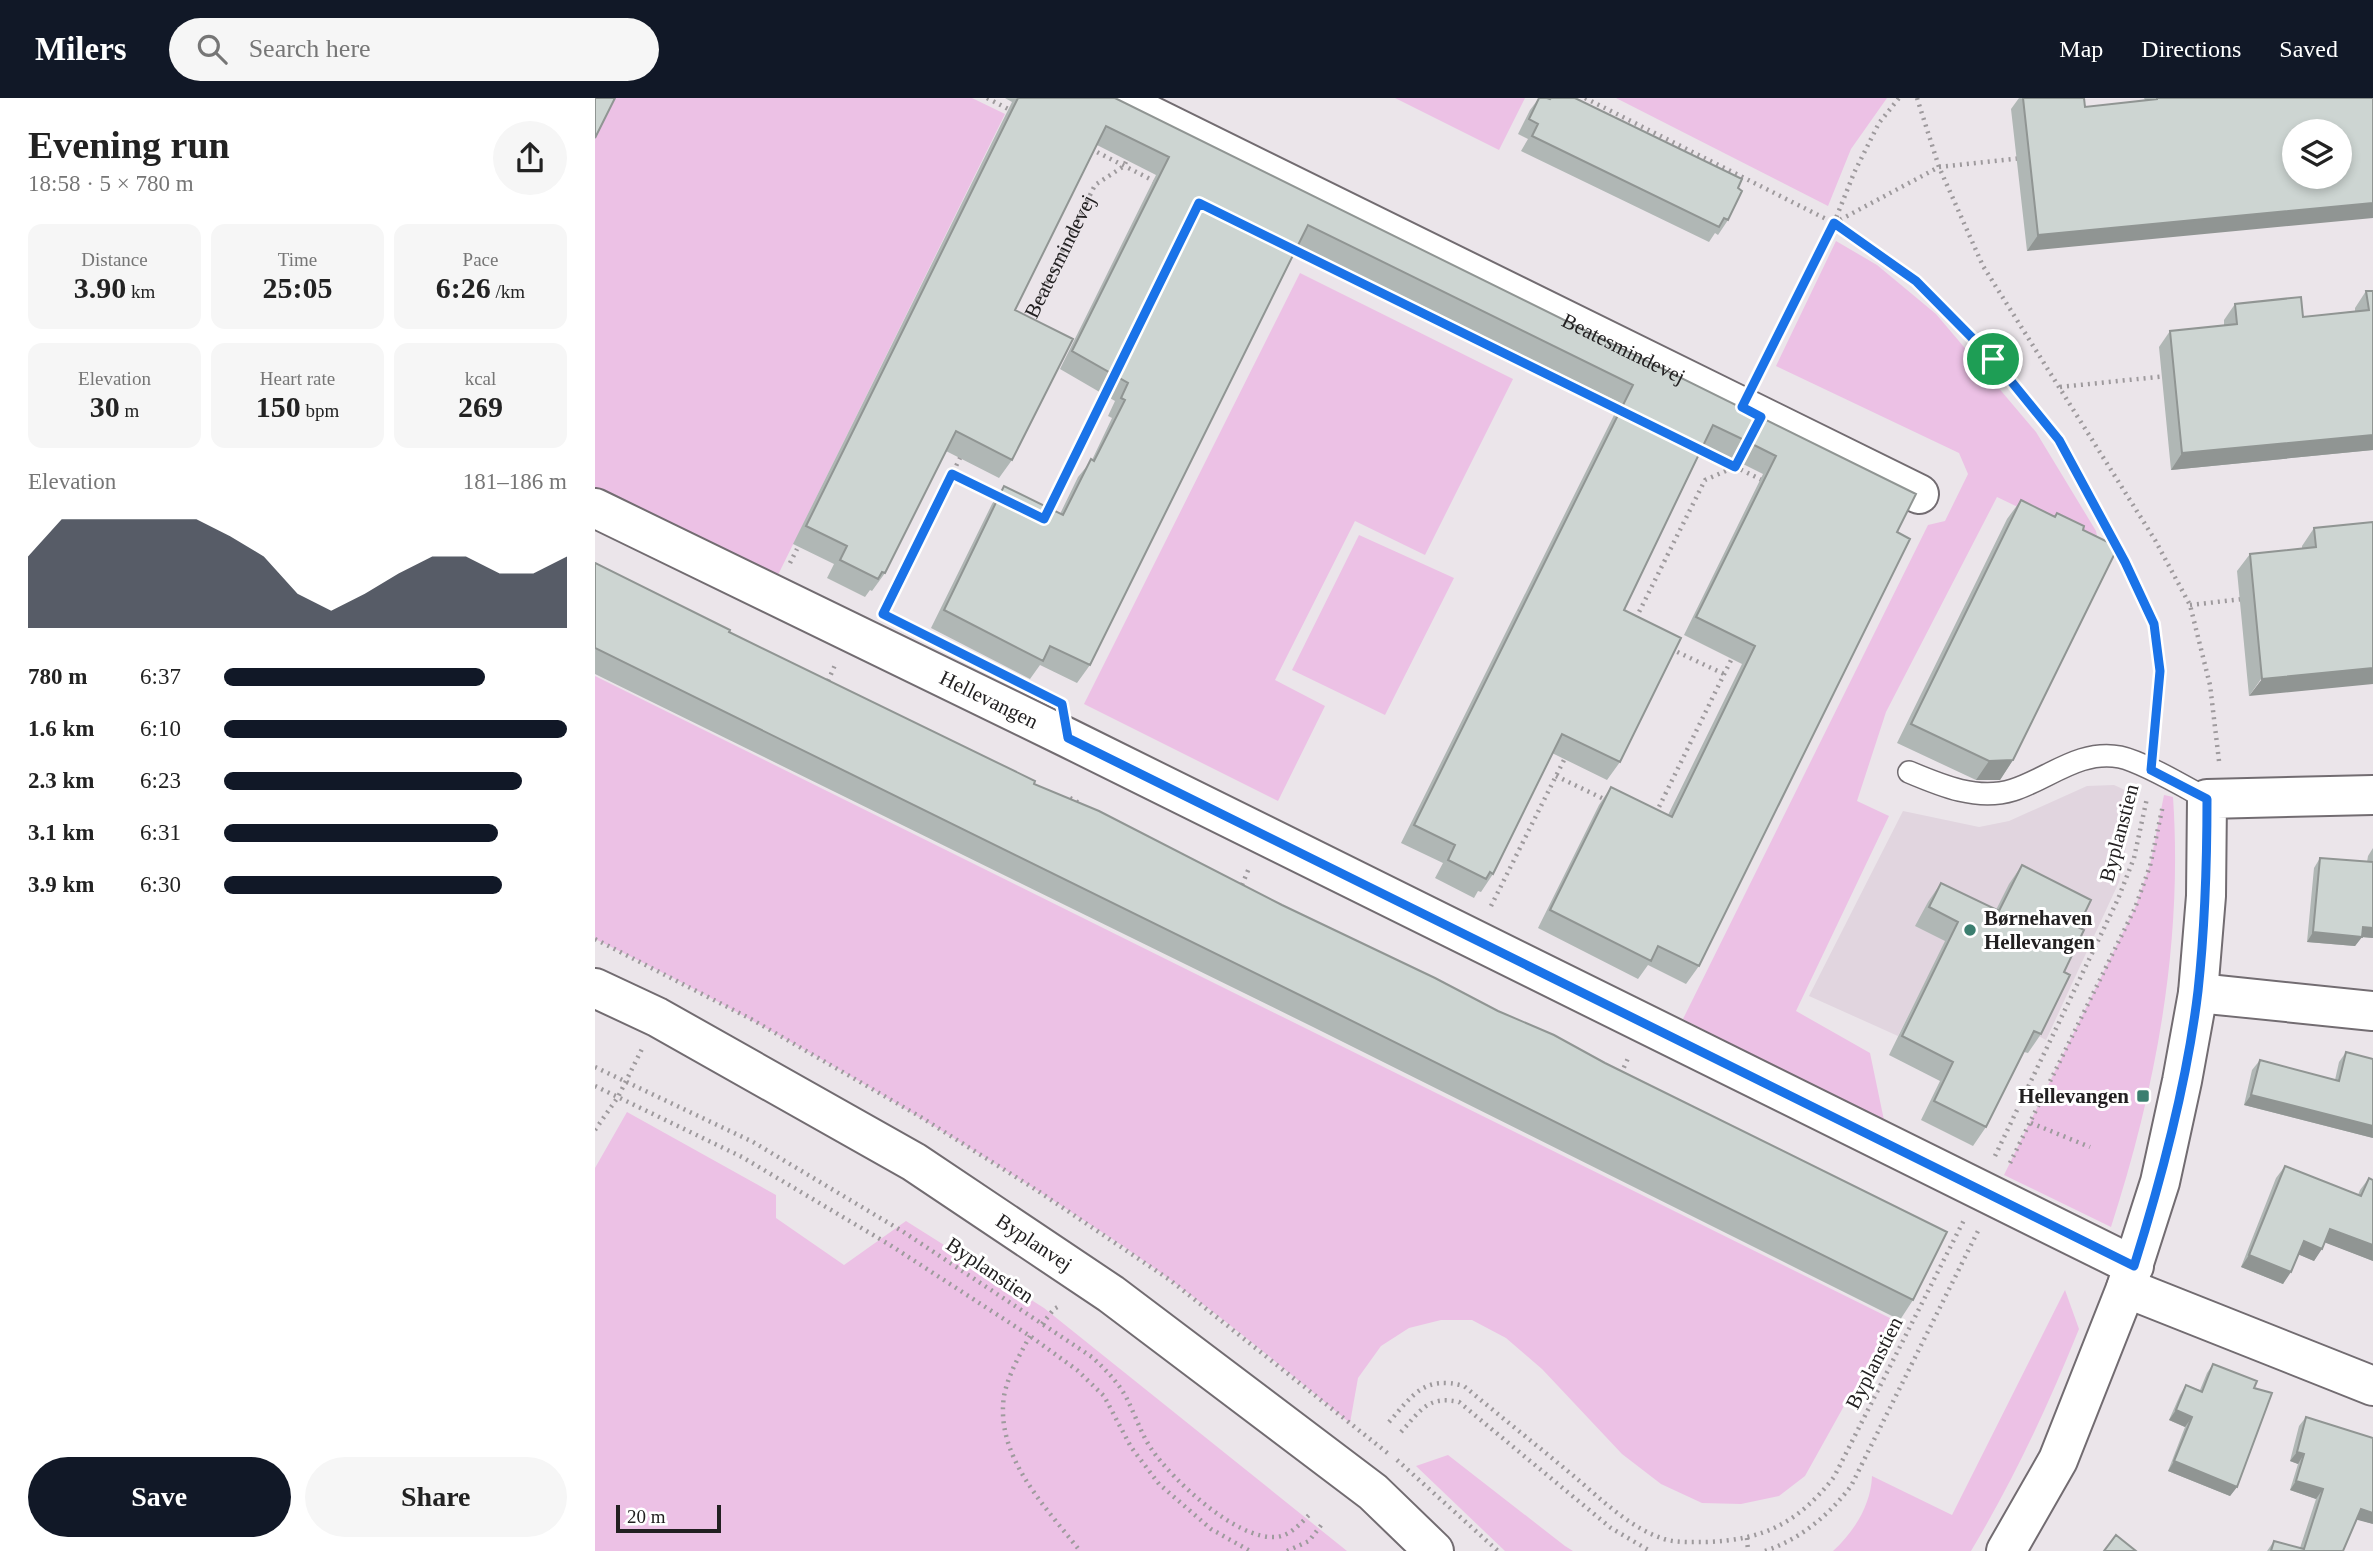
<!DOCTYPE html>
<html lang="en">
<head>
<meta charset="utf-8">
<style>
	body { margin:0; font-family:"Times New Roman",serif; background:#f6f6f6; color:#222; height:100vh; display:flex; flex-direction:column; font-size:26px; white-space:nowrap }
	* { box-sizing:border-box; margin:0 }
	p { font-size:23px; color:#767676 }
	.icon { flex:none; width:38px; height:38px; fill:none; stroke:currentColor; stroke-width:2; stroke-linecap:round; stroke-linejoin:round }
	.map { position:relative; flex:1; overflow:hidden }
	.panel { display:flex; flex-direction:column; background:#fff; width:595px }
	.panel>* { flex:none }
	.buttons { position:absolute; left:1687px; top:21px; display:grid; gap:14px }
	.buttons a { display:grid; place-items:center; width:70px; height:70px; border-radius:50%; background:#fff; box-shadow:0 4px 10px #0003; font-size:35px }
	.scale { position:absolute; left:21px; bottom:18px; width:105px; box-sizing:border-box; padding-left:7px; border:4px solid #222021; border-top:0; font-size:19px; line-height:24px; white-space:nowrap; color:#222021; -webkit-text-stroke:5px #fff; paint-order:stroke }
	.pin { position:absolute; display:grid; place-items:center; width:60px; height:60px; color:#fff; margin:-30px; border:4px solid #fff; border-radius:50%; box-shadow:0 2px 7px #0007 }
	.round { display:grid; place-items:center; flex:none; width:74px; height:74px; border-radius:37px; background:#f6f6f6 }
	.summary { display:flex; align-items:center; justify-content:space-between; height:119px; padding:0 28px }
	h1 { font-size:38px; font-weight:700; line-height:52px }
	.figures { display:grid; grid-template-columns:repeat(3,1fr); gap:10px; height:119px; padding:7px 28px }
	.figures div { display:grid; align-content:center; border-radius:14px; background:#f6f6f6; text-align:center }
	.figures b { font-size:30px; font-weight:700 }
	.figures small { font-size:19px; font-weight:400 }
	.figures p { font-size:19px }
	.chart { height:196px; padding:14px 28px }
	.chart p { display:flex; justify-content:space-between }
	.chart svg { width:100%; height:126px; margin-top:7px; fill:#111827; opacity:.7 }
	.primary-button { display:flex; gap:14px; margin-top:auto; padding:14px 28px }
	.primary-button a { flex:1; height:80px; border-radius:42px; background:#111827; color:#fff; font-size:28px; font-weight:700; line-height:80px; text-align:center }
	.primary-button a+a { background:#f6f6f6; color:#222 }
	ul { padding:0 28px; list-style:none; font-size:23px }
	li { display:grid; grid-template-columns:112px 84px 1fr; align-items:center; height:52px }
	li i { height:18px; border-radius:9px; background:#111827 }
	header { display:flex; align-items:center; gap:42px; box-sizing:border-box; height:98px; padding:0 35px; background:#111827; color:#fff }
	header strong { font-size:33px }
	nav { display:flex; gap:38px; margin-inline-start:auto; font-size:24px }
	.search { width:490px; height:63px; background:#f6f6f6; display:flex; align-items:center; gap:18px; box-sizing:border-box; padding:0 24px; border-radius:38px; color:#767676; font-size:26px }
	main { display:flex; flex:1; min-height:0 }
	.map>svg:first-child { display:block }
	.built { fill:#e1d5df }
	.green { fill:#ecc1e5 }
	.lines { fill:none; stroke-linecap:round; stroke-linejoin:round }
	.service-casing { stroke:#726c71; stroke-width:24 }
	.minor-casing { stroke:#726c71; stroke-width:42 }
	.tertiary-casing { stroke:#726c71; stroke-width:42 }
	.path { stroke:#9e9a9d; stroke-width:4.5; stroke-dasharray:2 5; stroke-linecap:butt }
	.service { stroke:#fff; stroke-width:21 }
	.minor { stroke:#fff; stroke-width:38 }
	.tertiary { stroke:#fff; stroke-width:38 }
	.wall { fill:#b0b7b5 }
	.shaded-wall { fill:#909593 }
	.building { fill:#cdd5d2; stroke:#909593; stroke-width:2; fill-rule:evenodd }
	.route-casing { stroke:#fff; stroke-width:14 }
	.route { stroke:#1a73e8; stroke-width:9 }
	.poi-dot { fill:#3b7e6f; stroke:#fff; stroke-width:2.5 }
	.labels { text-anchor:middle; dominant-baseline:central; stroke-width:6; stroke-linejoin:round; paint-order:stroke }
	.street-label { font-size:21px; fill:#222021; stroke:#fff }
	.poi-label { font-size:21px; font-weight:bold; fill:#222021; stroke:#fff; text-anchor:start }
</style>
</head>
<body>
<header>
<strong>Milers</strong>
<div class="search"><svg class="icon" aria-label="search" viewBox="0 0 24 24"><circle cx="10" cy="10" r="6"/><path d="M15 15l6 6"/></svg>Search here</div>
<nav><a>Map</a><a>Directions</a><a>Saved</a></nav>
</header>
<main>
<section class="panel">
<div class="summary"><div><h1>Evening run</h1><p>18:58 · 5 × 780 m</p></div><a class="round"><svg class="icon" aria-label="share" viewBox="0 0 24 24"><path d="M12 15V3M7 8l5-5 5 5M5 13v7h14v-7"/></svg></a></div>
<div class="figures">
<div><p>Distance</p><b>3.90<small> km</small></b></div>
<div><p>Time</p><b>25:05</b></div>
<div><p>Pace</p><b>6:26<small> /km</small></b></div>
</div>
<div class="figures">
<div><p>Elevation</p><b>30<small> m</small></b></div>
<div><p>Heart rate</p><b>150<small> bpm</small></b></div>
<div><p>kcal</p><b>269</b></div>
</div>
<div class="chart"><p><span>Elevation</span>181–186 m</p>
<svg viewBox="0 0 160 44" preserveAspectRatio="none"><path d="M0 44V19L10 6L20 6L30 6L40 6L50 6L60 12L70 19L80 32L90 38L100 32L110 25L120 19L130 19L140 25L150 25L160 19V44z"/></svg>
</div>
<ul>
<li><b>780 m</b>6:37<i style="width:76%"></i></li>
<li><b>1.6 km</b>6:10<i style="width:100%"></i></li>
<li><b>2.3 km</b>6:23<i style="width:87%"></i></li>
<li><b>3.1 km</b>6:31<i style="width:80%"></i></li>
<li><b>3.9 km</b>6:30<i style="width:81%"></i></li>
</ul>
<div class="primary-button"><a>Save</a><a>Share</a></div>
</section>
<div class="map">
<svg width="1778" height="1453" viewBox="0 0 1778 1453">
	<rect width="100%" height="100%" fill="#ebe5ea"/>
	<path class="built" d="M1519,687L1541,697L1524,784L1451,942L1332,880L1303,938L1214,898L1308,713L1384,729L1414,723L1492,688Z"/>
	<path class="green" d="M20,0H377L410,16L180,483L0,394V41Z
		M800,0H930L904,52Z
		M1021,0H1292L1256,51L1233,108Z
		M1241,143L1282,167L1341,216L1441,334L1501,433L1504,448L1402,399L1291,614L1262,703L1294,718L1201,913L1275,955L1290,1027L1088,921L1333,427L1350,423L1373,376L1364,355L1181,268Z
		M705,175L918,281L830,457L760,423L680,582L730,608L683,703L489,606Z
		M764,437L859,480L790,617L697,572Z
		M0,578L1305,1225L1273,1298L1262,1296L1254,1299L1210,1378L1184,1398L1146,1406L1107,1405L1066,1386L1027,1356L947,1271L911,1240L877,1222H846L814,1230L786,1248L763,1280L755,1325C696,1276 638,1228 577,1183C515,1137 448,1096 383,1055C259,978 132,905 0,841Z
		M1569,697L1578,699C1588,846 1561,990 1516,1129L1409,1077L1540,810L1555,767Z
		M32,1014L181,1097V1120L249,1167L311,1123L449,1210L752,1453H0V1070Z
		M1470,1192L1484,1231C1453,1308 1419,1381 1376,1453H1238C1259,1434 1276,1407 1277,1378L1357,1417Z
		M853,1357L970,1448L978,1453H910L821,1368Z"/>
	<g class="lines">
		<defs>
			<path id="service" d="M1314,674C1347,688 1383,703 1418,692C1453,681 1485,651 1525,659C1548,664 1590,689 1612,701"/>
			<g id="minor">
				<path id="s2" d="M520,0L1324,396"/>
				<path id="s3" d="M0,410L473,640L1539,1168"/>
				<path d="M1603,895L1778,913"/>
				<path d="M1531,1190L1778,1288"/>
				<path d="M1411,1453L1463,1362L1531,1190L1565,1084L1587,983L1603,895L1611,798L1612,701L1778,697"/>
			</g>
			<g id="tertiary">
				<path id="s4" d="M0,890L62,919L319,1064L516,1196L778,1394L839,1453"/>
			</g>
		</defs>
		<use href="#service" class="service-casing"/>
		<use href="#minor" class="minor-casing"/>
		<use href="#tertiary" class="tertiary-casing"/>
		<g class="path">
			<path d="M392,0L419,14"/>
			<path d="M990,0L1239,125L1321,183L1398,261L1464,342L1530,464L1559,526L1565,573L1558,642"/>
			<path d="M1322,0L1344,69L1388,168L1560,442L1595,507L1615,587L1624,663"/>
			<path d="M496,51L563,85"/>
			<path d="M1239,125L1344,69L1427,60"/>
			<path d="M697,151L1025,312"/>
			<path id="s1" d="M433,223L500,87L529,68L534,57"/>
			<path d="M1164,276L1239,125L1259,75L1284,25L1304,0"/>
			<path d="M1465,289L1572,278"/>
			<path d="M1102,350L1169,383"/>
			<path d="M357,376L407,401"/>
			<path d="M452,413L512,292"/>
			<path d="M195,465L202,451"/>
			<path d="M1595,507L1648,501"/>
			<path d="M290,512L367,356"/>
			<path d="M1041,520L1110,382L1140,369L1145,360"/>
			<path d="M1076,551L1129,576"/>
			<path d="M233,583L240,567"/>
			<path d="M961,678L1011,702"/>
			<path d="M475,700L486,706"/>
			<path d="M1061,715L1139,556"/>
			<path d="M647,787L654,770"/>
			<path d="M896,808L972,656"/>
			<path d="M0,841L156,921L324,1018L443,1093L575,1182L795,1357"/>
			<path d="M0,969L158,1044L307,1133L497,1259C510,1271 522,1283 531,1299C540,1316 546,1336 557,1352C578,1382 641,1442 681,1439C695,1438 706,1425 715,1416"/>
			<path d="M1026,976L1034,958"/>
			<path d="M0,988L147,1059L295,1147L435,1238L482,1272L509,1298L536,1349L564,1386L616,1431L655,1453"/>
			<path d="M1436,1025L1495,1049"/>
			<path d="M0,1032L23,999L47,951"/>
			<path d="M1400,1058L1523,801L1539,760L1552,700"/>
			<path d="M1415,1065L1540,810L1555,768L1568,707"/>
			<path d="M447,1226L459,1211L466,1207"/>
			<path d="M435,1238C425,1256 413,1277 409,1298C400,1359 450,1408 485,1453"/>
			<path d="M794,1324C818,1297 829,1277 869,1288C906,1319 944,1349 981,1380C1007,1402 1035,1430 1069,1441C1082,1445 1097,1444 1111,1444C1169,1442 1203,1425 1239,1379L1369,1122"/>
			<path d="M806,1334C825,1313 833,1297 864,1304L1016,1430L1055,1453"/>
			<path d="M802,1362L903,1453"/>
			<path d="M1152,1440L1153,1453"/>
			<path d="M692,1453L714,1443L727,1426"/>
			<path d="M1170,1453C1206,1441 1234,1417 1256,1388L1383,1133"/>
		</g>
		<use href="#service" class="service"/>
		<use href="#minor" class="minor"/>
		<use href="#tertiary" class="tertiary"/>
	</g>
	<path class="wall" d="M410,0H520L1321,396L1302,434L1104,868L1091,886L1053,867L1043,881L943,830L1004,707L1016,689L1073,717L1147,566L1089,537L1168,376L1132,358L1109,347L1029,512L1025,664L1012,682L957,655L898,776L886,794L883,793L879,800L840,780L848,765L806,745L1025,305L703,147L495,567L482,585L445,567L435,581L336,530L397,406L409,388L465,416L483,379L497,362L517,320L513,318L520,303L465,271L561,77L502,47L420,212L417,362L404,380L351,353L290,475L277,493L275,492L270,499L232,480L239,466L198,446L417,4Z
		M944,0H980L1143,90L1133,122L1123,137L1120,135L1114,144L926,53L933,41L923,36L935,12Z
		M1424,0H1489L1490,9L1550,2L1549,0H1778L1432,153L1416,11Z
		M1771,193H1778V352L1576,372L1564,249L1575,233L1629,228V222L1640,206L1708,219L1760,213V210Z
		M1426,402L1488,432L1418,662L1405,682H1381L1302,645L1412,421Z
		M1778,424L1654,598L1642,473L1655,456L1707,451V448L1719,430Z
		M0,465L134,534L439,686L1318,1202L1305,1222L716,928L0,576Z
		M1778,750V840L1767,839L1760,848L1712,844L1719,770L1725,760L1772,764L1773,758Z
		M1427,767L1483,829L1469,874L1446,936L1433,955L1429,954L1391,1029L1378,1048L1326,1022L1345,983L1294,957L1350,843L1320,828L1333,804L1346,785L1401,812L1414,786Z
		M1751,954L1778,961V1040L1649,1007L1657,972L1665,962L1740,982L1744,964Z
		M1690,1068L1763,1097L1765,1092L1774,1080L1778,1163L1730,1144L1719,1163L1703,1156L1688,1186L1646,1169L1681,1080Z
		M1618,1266L1659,1290L1642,1389L1635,1398L1573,1373L1590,1329L1574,1322L1585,1297L1591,1287L1605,1292L1612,1275Z
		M1711,1319L1778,1426L1762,1421L1748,1453H1672L1679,1443L1705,1450L1721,1401L1695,1392L1703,1366L1695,1363L1704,1328Z"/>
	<path class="shaded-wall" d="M1778,105V120L1432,153L1443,137Z
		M1778,337V352L1576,372L1587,355Z
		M1778,570V586L1654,598L1667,581Z
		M1418,662L1405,682H1381L1394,663Z
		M1768,829L1778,830V840L1767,839L1760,848L1712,844L1718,834Z
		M1656,997L1778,1028V1040L1649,1007Z
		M1735,1131L1778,1147V1163L1726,1143Z
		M1709,1143L1727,1151L1719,1163L1700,1155Z
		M1654,1157L1696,1174L1688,1186L1646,1169Z
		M1581,1312L1597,1319L1590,1329L1574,1322Z
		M1702,1354L1709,1356L1703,1366L1695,1363Z
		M1579,1363L1642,1389L1635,1398L1573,1373Z
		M1701,1383L1728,1391L1721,1401L1695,1392Z
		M1766,1411L1778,1415V1426L1759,1421Z"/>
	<path class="building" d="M0,0H20L0,40Z
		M423,0H520L1321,396L1302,434L1315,441L1104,868L1063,848L1056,863L955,812L1016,689L1077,719L1160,548L1101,519L1181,358L1145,340L1118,327L1029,512L1086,540L1025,664L967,636L898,776L895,774L891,781L853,762L860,747L819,727L1038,287L713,127L495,567L455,548L448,563L349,512L409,388L468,417L496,361L499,363L530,302L526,300L533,285L477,253L574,59L511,28L420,212L478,241L417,362L361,333L290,475L287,474L283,481L245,462L252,448L211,428Z
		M944,0H952L955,1L956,0H980L1147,81L1143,90L1147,93L1133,122L1129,120L1124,129L937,38L943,26L934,21Z
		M1428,0H1489L1490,9L1562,1V0H1778V105L1443,137ZM1699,33H1745V79H1699Z
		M1771,193H1778V337L1587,355L1575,233L1642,226L1640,206L1706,199L1708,219L1774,212Z
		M1426,402L1460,419L1462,415L1489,428L1488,432L1523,449L1418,662L1394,663L1316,626Z
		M1778,424V570L1667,581L1655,456L1721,449L1719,430Z
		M0,465L135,532L134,534L440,683L439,686L504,713L687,807L840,880L903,913L959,937L1010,965L1352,1134L1318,1202L729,909L0,550Z
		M1725,760L1778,764V830L1768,829L1767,839L1718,834Z
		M1427,767L1496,802L1483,829L1489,832L1469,874L1475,877L1446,936L1439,933L1391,1029L1339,1003L1358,964L1307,938L1363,824L1334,809L1346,785L1404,813Z
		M1751,954L1778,961V1028L1656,997L1665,962L1744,983Z
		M1690,1068L1766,1098L1774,1080L1778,1082V1147L1735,1131L1727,1151L1709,1143L1696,1174L1654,1157Z
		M1618,1266L1662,1283L1659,1290L1677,1295L1642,1389L1579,1363L1597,1319L1581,1312L1591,1287L1607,1294Z
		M1711,1319L1778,1340V1415L1766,1411L1748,1453H1676L1679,1443L1709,1451L1728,1391L1701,1383L1709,1356L1702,1354Z
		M1521,1437L1541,1453H1509Z"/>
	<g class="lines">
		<defs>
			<path id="route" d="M604,105L1140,369L1166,319L1147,309L1239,125L1321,183L1398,261L1464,342L1530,464L1559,526L1565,573L1556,672L1612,701C1612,765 1610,829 1603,893C1592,986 1567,1079 1539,1168L473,640L467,606L288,516L357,376L449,421Z"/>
		</defs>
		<use href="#route" class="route-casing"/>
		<use href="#route" class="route"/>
	</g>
	<g class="poi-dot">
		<circle cx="1375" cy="832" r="7"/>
		<rect x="1541" y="991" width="14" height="14" rx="3.5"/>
	</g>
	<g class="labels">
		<g class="street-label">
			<text stroke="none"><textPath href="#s1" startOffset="72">Beatesmindevej</textPath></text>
			<text stroke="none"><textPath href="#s2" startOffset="567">Beatesmindevej</textPath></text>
			<text stroke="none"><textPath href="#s3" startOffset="438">Hellevangen</textPath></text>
			<text transform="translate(1524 735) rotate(-75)">Byplanstien</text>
			<text stroke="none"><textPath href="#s4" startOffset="508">Byplanvej</textPath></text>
			<text transform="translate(395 1172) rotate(34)">Byplanstien</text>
			<text transform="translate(1279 1265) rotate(-63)">Byplanstien</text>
		</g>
		<g class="poi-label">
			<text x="1389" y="820">Børnehaven<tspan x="1389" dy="24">Hellevangen</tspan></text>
			<text x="1534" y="998" text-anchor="end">Hellevangen</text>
		</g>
	</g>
</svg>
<div class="buttons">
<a><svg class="icon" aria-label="layers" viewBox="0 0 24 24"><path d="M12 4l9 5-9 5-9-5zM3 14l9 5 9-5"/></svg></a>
</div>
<div class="scale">20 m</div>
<div class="pin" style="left:1398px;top:261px;background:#1e9e55"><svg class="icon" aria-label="arrive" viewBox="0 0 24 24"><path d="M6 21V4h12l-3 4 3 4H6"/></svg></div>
</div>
</main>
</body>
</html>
